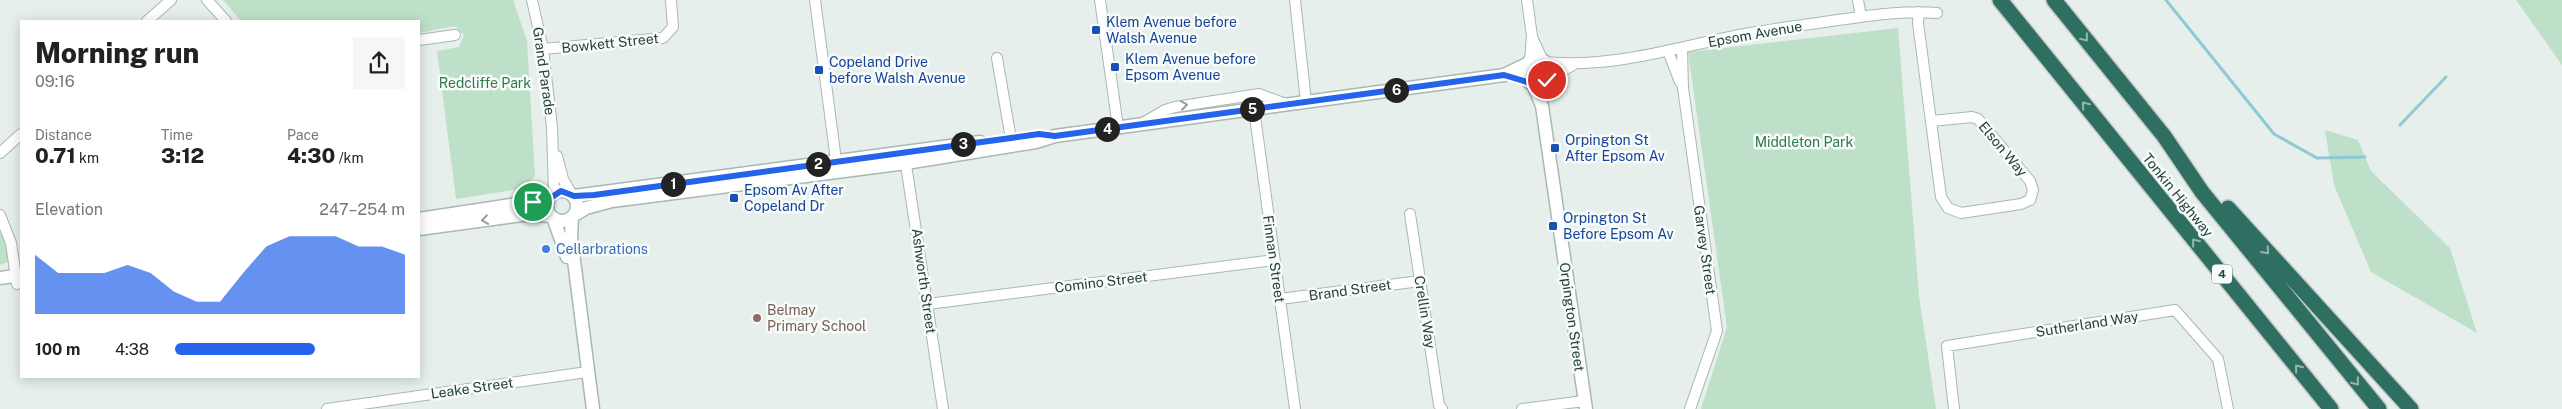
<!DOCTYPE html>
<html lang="en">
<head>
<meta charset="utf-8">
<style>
	body { margin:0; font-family:"Public Sans",sans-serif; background:#f6f6f6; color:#222; height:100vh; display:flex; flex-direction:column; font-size:19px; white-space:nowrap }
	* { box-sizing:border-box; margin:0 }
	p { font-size:16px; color:#767676 }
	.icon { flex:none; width:28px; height:28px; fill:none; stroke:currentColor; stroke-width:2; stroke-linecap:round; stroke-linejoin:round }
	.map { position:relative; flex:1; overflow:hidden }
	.details { position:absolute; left:20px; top:20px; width:400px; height:358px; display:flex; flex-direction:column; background:#fff; border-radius:0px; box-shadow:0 2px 12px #0003 }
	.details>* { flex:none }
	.pin { position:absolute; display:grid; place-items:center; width:42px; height:42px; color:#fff; margin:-21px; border:2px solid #fff; border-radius:50%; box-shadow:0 1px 5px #0007 }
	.km { position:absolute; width:25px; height:25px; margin:-12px; border-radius:50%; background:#222; color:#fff; font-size:14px; line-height:25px; text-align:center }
	.round { display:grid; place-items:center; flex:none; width:52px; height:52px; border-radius:0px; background:#f6f6f6 }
	.head { display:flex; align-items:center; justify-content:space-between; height:85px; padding:0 15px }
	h1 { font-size:28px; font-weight:800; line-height:38px }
	.stats { display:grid; grid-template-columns:repeat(3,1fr); gap:8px; height:85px; padding:5px 15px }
	.stats div { display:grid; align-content:center }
	.stats b { font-size:21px; font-weight:800 }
	.stats small { font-size:14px; font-weight:400 }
	.stats p { font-size:14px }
	.chart { height:140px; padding:10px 15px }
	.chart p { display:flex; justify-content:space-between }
	.chart svg { width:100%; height:90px; margin-top:5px; fill:#2563eb; opacity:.7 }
	ul { padding:0 15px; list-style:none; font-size:16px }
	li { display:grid; grid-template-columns:80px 60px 1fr; align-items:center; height:38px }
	li i { height:12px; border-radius:6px; background:#2563eb }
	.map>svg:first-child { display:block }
	.green { fill:#bfe0c8 }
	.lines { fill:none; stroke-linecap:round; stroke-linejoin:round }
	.stream { stroke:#8ec9d4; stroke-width:3 }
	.minor-casing { stroke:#a8b8b2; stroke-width:12 }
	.tertiary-casing { stroke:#a8b8b2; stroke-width:15 }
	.motorway-casing { stroke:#c2cac8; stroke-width:18 }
	.minor { stroke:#fff; stroke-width:10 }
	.tertiary { stroke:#fff; stroke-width:12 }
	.motorway { stroke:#2f6f62; stroke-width:15 }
	.oneway { stroke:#93b5ae }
	.oneway2 { stroke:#92a09c }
	.route-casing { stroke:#fff; stroke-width:10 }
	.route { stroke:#2563eb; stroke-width:6 }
	.transit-dot { fill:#1a4fb4; stroke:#f7fbf9; stroke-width:2 }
	.shop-dot { fill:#3f7fe0; stroke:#f7fbf9; stroke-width:2 }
	.education-dot { fill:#8d6e63; stroke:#f7fbf9; stroke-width:2 }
	.labels { text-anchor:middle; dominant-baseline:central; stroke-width:5; stroke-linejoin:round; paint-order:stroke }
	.shield { fill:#f7fbf9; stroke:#637a73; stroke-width:1 }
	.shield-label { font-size:12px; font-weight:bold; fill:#24423a }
	.transit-label { font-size:14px; fill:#164399; stroke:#f7fbf9; text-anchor:start }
	.street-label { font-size:14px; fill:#24423a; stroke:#f7fbf9 }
	.park-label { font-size:14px; fill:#2d7a4b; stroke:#f7fbf9 }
	.shop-label { font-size:14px; fill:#366cbe; stroke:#f7fbf9; text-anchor:start }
	.education-label { font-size:14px; fill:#785e54; stroke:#f7fbf9; text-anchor:start }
</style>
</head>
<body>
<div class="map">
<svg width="2562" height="409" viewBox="0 0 2562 409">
	<rect width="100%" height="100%" fill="#e6efeb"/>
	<path class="green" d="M223,0H513L527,41L535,176L525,188L456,199L437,51L459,47L464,35L455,26L419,33V21H241Z
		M2516,0H2562V65Z
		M1898,28L1919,296L1936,409H1701L1727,327L1688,52Z
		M2325,130L2358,140L2371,171L2450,248L2477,333L2371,272L2334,185Z
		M0,215L13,260L0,265Z"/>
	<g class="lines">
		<path class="stream" d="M2166,0L2274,134L2317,158L2365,157
			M2400,125L2446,77"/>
		<defs>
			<path id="minor" d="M207,0L226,21
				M532,0L543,49L552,127L554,193
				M815,0L837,168
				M1100,0L1118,127
				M1295,0L1306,102
				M1527,0L1532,36L1530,61
				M1858,0L1861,17
				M1919,12L1918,23L1941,197L1948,208L1961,213L2021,204L2030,200L2033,190L2030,181L1978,119L1972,117L1932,121
				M147,21L171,0
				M1533,39L1542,59
				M419,40L455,35
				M1682,48L1683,88L1717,331L1690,409
				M543,49L663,38L673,27L671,0
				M1668,51L1680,82
				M997,58L1012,145
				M1546,62C1613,69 1680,46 1745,34C1771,29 1797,26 1824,22C1862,17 1899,10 1937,13
				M1549,78L1573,65
				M1254,109L1295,409
				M1143,123L1165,110L1175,107L1259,94L1286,104
				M0,153L21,134
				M557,156L563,179L571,193
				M905,158L943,409
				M1410,214L1439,405L1442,409
				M0,215L11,243L17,284
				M1280,299L1420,281
				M928,304L1274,260
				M327,409L587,372
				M1522,409L1584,401
				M1954,409L1947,346L2175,310L2218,359L2228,409"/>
			<path id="tertiary" d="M1524 72a13 13 0 1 1 26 0a13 13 0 1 1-26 0Z
				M1533,84L1542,106L1586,409
				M547 206a15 15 0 1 1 30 0a15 15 0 1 1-30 0Z
				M574,196L980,142
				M576,214L586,208L612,201L906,163L1036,142L1055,136L1504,75L1527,64
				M572,218L571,237L593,409
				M419,219L549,199
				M554,220L567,257
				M419,229L529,214L550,216
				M0,278L21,275"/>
			<path id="motorway" d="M2000,0L2331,409
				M2054,0L2164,136L2202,192L2379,409
				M2228,208L2411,409"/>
		</defs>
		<use href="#minor" class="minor-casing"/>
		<use href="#tertiary" class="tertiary-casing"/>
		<use href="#motorway" class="motorway-casing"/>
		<use href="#minor" class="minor"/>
		<use href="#tertiary" class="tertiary"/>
		<use href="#motorway" class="motorway"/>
	</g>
	<defs><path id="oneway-chevron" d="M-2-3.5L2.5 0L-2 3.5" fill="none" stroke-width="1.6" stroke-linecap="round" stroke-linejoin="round" transform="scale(1.25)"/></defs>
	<g class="oneway">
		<use href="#oneway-chevron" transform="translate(2085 38) rotate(51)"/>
		<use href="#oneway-chevron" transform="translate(2085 105) rotate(-129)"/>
		<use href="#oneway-chevron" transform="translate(2195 242) rotate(-129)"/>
		<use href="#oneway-chevron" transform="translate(2266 251) rotate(48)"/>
		<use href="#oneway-chevron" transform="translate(2298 368) rotate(-129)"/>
		<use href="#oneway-chevron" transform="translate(2356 382) rotate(51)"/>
	</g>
	<g class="oneway2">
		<use href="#oneway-chevron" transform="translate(1184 105) rotate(-8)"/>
		<use href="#oneway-chevron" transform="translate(485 220) rotate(172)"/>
	</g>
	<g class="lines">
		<defs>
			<path id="route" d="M533,202L549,199L561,191L574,196L594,195L1011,138L1039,134L1055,136L1504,75L1537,85L1547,80"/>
		</defs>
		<use href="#route" class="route-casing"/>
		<use href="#route" class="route"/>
	</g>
	<g class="transit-dot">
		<rect x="1091" y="25" width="10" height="10" rx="2.5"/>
		<rect x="1110" y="62" width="10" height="10" rx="2.5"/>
		<rect x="814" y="65" width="10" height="10" rx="2.5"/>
		<rect x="1550" y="143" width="10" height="10" rx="2.5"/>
		<rect x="729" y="193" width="10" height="10" rx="2.5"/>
		<rect x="1548" y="221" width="10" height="10" rx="2.5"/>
	</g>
	<circle class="shop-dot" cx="546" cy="249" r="5"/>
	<circle class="education-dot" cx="757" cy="318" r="5"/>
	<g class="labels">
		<rect class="shield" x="2212" y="264.5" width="20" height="19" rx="4"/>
		<g class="shield-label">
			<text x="2222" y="274">4</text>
		</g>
		<g class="transit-label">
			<text x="1106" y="22">Klem Avenue before<tspan x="1106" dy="16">Walsh Avenue</tspan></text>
			<text x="1125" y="59">Klem Avenue before<tspan x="1125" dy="16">Epsom Avenue</tspan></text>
			<text x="829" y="62">Copeland Drive<tspan x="829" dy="16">before Walsh Avenue</tspan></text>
			<text x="1565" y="140">Orpington St<tspan x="1565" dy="16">After Epsom Av</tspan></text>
			<text x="744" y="190">Epsom Av After<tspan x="744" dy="16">Copeland Dr</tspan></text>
			<text x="1563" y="218">Orpington St<tspan x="1563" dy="16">Before Epsom Av</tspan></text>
		</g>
		<g class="street-label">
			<text transform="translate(1755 34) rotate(-10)">Epsom Avenue</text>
			<text transform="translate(610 43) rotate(-6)">Bowkett Street</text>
			<text transform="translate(544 71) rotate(82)">Grand Parade</text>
			<text transform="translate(2003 149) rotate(50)">Elson Way</text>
			<text transform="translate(2178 195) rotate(51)">Tonkin Highway</text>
			<text transform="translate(1705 250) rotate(82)">Garvey Street</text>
			<text transform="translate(1274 259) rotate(82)">Finnan Street</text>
			<text transform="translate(924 281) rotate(82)">Ashworth Street</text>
			<text transform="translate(1101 282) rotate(-7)">Comino Street</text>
			<text transform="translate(1350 290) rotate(-8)">Brand Street</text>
			<text transform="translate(1425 312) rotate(81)">Crellin Way</text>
			<text transform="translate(1572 317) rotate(82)">Orpington Street</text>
			<text transform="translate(2087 324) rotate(-9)">Sutherland Way</text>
			<text transform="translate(472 388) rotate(-8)">Leake Street</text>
		</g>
		<g class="park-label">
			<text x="485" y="83">Redcliffe Park</text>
			<text x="1804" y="142">Middleton Park</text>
		</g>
		<g class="shop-label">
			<text x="556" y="249">Cellarbrations</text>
		</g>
		<g class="education-label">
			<text x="767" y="310">Belmay<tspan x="767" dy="16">Primary School</tspan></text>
		</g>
	</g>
</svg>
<div class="pin" style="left:533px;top:202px;background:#1e9e55"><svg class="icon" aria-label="arrive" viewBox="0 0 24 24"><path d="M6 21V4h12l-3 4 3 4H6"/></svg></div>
<div class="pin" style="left:1547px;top:80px;background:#d93025"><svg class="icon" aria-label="check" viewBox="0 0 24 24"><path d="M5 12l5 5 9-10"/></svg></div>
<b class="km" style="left:673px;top:184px">1</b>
<b class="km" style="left:818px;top:164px">2</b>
<b class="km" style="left:963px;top:144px">3</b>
<b class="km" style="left:1107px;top:129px">4</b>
<b class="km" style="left:1252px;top:109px">5</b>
<b class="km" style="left:1396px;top:90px">6</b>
<section class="details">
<div class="head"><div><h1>Morning run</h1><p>09:16</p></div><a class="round"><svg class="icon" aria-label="share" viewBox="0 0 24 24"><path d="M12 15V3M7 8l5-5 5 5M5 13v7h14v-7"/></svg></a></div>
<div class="stats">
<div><p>Distance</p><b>0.71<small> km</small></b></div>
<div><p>Time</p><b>3:12</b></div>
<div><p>Pace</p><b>4:30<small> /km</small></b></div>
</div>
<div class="chart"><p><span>Elevation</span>247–254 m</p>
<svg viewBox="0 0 160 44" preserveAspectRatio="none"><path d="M0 44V15L10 24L20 24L30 24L40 20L50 24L60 33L70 38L80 38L90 24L100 11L110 6L120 6L130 6L140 11L150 11L160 15V44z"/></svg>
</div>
<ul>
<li><b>100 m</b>4:38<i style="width:61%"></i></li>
</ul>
</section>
</div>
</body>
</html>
